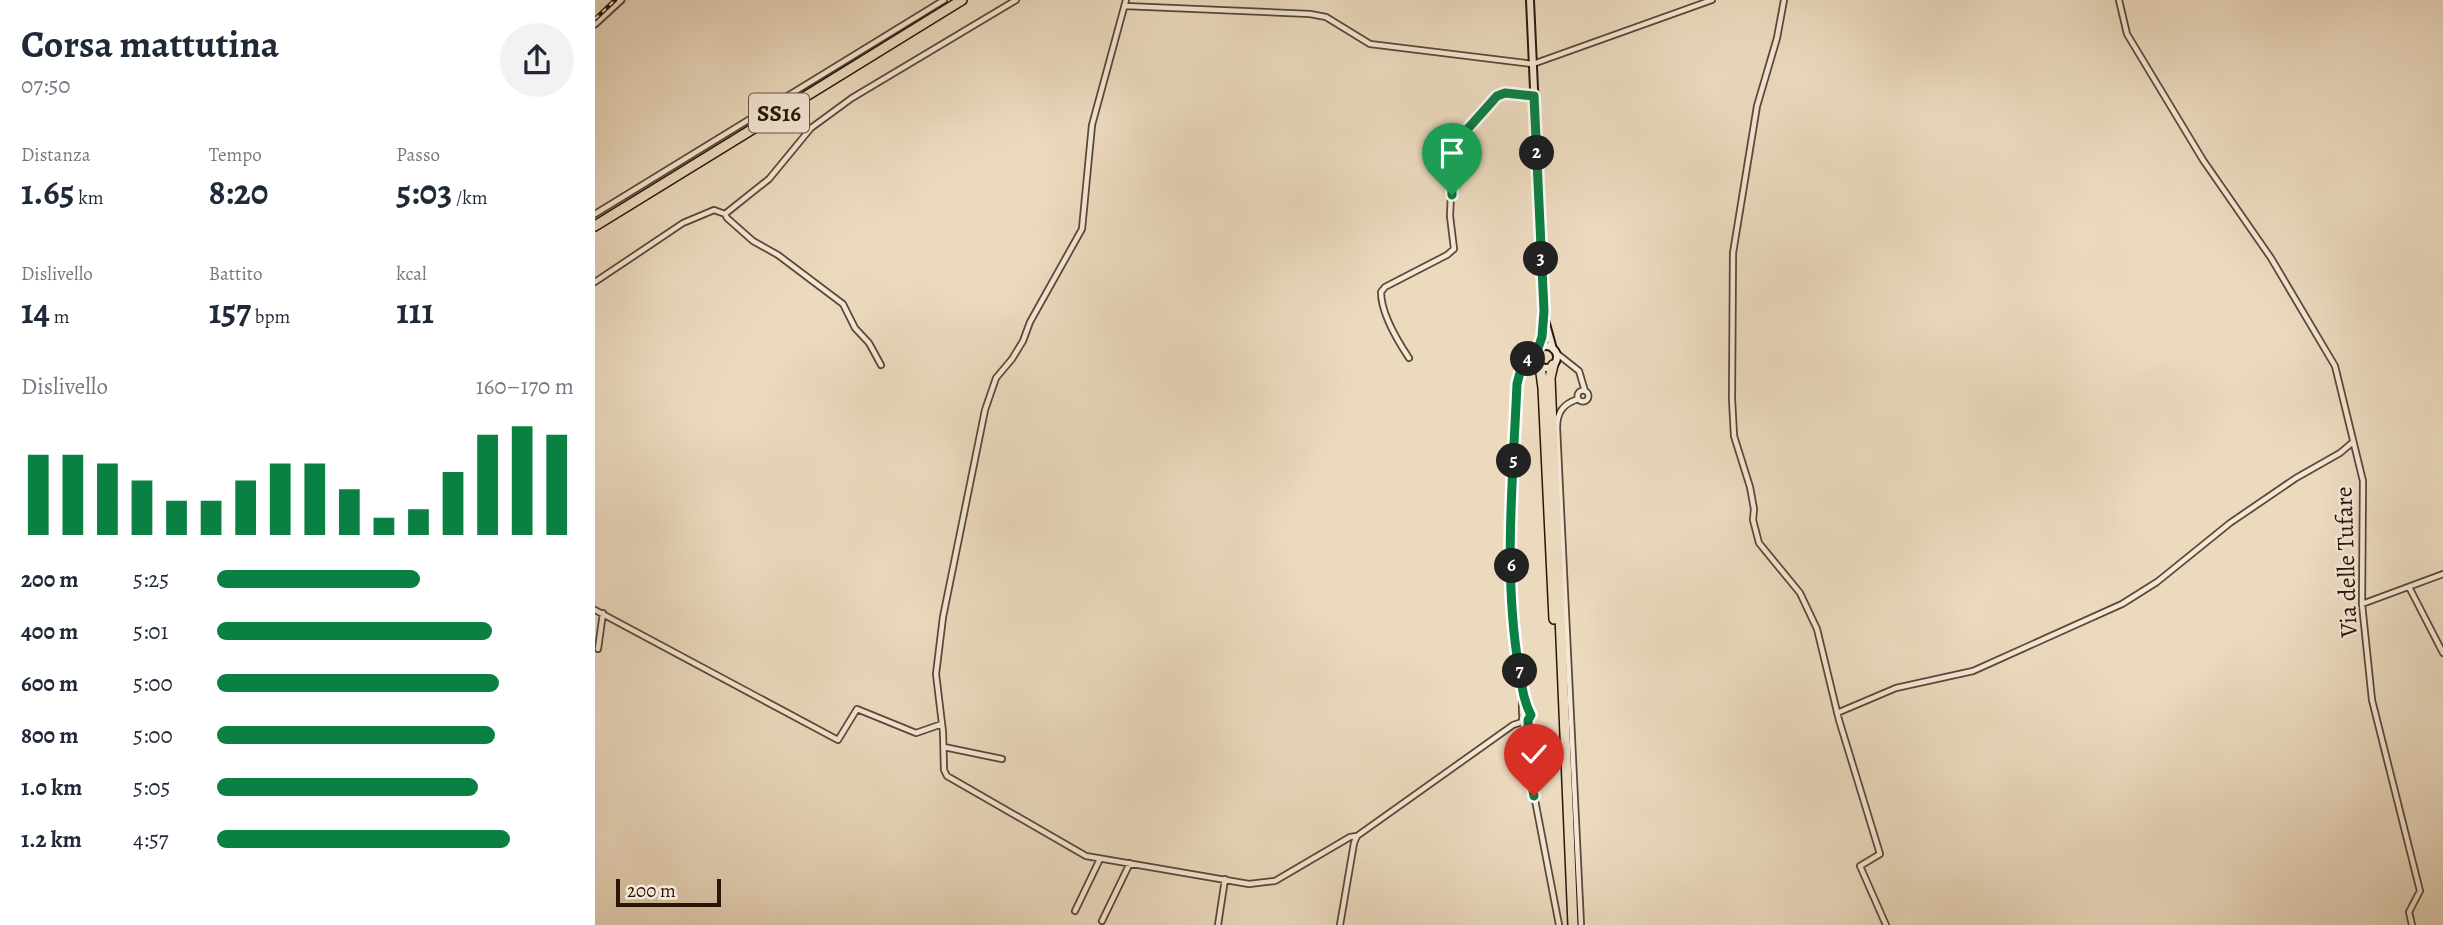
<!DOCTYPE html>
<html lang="it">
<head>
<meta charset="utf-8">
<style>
	body { margin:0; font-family:Alegreya,serif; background:#f2f2f3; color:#1f2937; height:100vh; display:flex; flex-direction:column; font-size:26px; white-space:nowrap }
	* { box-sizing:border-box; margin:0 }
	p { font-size:23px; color:#747a83 }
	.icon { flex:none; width:38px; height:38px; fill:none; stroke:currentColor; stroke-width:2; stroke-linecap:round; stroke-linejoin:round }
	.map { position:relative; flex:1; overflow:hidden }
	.details { display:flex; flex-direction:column; background:#fff; width:595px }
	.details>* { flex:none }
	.scale { position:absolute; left:21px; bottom:18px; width:105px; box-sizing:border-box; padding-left:7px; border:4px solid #281709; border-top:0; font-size:19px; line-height:24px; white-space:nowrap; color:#281709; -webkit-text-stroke:5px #f3e7d5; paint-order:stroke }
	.pin { position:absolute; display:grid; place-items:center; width:60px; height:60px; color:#fff; margin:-72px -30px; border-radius:50% 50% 50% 0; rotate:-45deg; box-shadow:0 0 7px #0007 }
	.pin .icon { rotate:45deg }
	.km { position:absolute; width:35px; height:35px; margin:-18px; border-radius:50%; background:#222; color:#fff; font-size:19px; line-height:35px; text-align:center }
	.round { display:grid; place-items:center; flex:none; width:74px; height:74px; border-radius:37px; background:#f2f2f3 }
	.head { display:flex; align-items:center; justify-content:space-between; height:119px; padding:0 21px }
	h1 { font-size:38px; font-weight:600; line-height:52px }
	.metrics { display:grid; grid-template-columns:repeat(3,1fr); gap:10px; height:119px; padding:7px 21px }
	.metrics div { display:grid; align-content:center }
	.metrics b { font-size:35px; font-weight:600 }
	.metrics small { font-size:19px; font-weight:400 }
	.metrics p { font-size:19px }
	.chart { height:196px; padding:14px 21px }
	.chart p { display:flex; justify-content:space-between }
	.chart svg { width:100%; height:126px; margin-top:7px; stroke:#0b8043; stroke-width:6 }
	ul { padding:0 21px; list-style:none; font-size:23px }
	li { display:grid; grid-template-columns:112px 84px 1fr; align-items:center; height:52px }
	li i { height:18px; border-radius:9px; background:#0b8043 }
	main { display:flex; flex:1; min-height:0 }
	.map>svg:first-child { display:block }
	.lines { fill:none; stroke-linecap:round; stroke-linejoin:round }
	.minor-casing { stroke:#594836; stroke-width:8 }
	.tertiary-casing { stroke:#594836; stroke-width:9 }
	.secondary-casing { stroke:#281709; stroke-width:10 }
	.trunk-casing { stroke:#281709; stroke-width:12 }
	.minor { stroke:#f3e7d5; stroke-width:4.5 }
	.tertiary { stroke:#f3e7d5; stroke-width:5 }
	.secondary { stroke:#f3e7d5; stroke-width:6 }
	.trunk { stroke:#ecdabf; stroke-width:9 }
	.rail-casing { stroke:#281709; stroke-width:4.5 }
	.rail { stroke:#f3e7d5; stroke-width:2; stroke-dasharray:5; stroke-linecap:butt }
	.route-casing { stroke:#fff; stroke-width:14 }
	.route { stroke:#0b8043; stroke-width:9 }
	.labels { text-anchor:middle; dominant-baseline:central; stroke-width:5; stroke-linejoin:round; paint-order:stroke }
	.shield { fill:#f3e7d5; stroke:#655546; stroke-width:2 }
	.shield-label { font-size:23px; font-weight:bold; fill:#281709 }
	.street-label { font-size:24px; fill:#281709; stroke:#f3e7d5 }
</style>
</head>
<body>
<main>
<section class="details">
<div class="head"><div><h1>Corsa mattutina</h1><p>07:50</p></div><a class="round"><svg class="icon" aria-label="share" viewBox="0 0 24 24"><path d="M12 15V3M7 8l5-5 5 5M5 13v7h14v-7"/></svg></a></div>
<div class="metrics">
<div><p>Distanza</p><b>1.65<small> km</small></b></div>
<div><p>Tempo</p><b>8:20</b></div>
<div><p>Passo</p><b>5:03<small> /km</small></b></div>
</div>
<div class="metrics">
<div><p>Dislivello</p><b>14<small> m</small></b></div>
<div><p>Battito</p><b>157<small> bpm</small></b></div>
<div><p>kcal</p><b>111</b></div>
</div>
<div class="chart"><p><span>Dislivello</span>160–170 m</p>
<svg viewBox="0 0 160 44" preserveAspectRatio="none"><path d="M5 44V16M15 44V16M25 44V19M35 44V25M45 44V32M55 44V32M65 44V25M75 44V19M85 44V19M95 44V28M105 44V38M115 44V35M125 44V22M135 44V9M145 44V6M155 44V9"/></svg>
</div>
<ul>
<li><b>200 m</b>5:25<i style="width:57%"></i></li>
<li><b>400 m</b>5:01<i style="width:77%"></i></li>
<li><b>600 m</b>5:00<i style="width:79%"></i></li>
<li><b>800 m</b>5:00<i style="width:78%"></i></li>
<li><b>1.0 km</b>5:05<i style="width:73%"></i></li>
<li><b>1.2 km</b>4:57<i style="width:82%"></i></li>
</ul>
</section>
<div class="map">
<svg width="1848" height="925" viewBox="0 0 1848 925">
	<rect width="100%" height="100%" fill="#ecdabf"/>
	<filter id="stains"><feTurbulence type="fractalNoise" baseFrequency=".00286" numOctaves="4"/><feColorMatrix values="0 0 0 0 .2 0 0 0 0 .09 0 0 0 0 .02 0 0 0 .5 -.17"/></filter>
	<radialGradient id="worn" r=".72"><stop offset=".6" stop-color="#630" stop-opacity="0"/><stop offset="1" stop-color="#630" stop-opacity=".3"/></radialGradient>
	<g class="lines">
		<defs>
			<path id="minor" d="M531,0L497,125L487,229L435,322L428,341L417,359L401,378L390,410L348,617L341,674L348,732L349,770L352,776L491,856L654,884L680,881L755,837L762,836
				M1189,0L1182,38L1162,106L1138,253L1137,399L1139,436L1155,487L1159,509L1158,520L1164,543L1205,593L1222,629L1244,720L1285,854L1265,866L1291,925
				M1524,0L1532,34L1608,160L1676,258L1740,366L1768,481L1767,604L1777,700L1825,891L1814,912L1817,925
				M530,6L715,14L731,17L775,44L938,64L1117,0
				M0,214L349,0
				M130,214L132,218L158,241L183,255L248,304L260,328L274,343L286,365
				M0,282L88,223L119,210L130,214L174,179L216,128L257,98L421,0
				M960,352L984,371L990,391
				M814,358C802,340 786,314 786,292L790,287L852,255L859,249L855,216L858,148L902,96L910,93L939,96
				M982.5 396a5.5 5.5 0 1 1 11 0a5.5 5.5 0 1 1-11 0Z
				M983,399C968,404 962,412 962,428L986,925
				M1814,587L1848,653
				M1767,604L1848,574
				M0,610L243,740L262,709L321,733L347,724
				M3,649L8,613
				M929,702L936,717L931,721L927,719L928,712H934
				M927,713V683L918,629L916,592L917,499L923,375L927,365L941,354
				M1242,713L1301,688L1378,671L1527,604L1562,582L1635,523L1701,478L1745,453L1758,442
				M933,720L935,774L964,925
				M349,747L407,759
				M480,911L505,859
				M507,921L535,863
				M623,925L630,879
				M745,925L759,843L762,836L918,725L930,721"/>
			<path id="tertiary" d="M0,24L26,0"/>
			<path id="secondary" d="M935,0L949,311L947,337L942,351
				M950,320L958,349
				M940 357a11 11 0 1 1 22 0a11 11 0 1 1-22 0Z"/>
			<path id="trunk" d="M0,226L367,0
				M958,365L955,378L978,925
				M945,366L948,388L959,619"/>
		</defs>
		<use href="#minor" class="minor-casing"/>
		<use href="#tertiary" class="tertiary-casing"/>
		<use href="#secondary" class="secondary-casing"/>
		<use href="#trunk" class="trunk-casing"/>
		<use href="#minor" class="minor"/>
		<use href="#tertiary" class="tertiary"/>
		<use href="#secondary" class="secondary"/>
		<use href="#trunk" class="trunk"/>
		<defs>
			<path id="rail" d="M0,19L20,0"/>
		</defs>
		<use href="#rail" class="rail-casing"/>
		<use href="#rail" class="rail"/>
	</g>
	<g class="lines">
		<defs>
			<path id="route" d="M857,195L856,155L861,142L902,96L910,93L939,96L949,311L947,337L942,351L927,365L922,384C918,478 908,575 924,669C927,685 928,700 936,715L933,720L935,774L939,796"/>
		</defs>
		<use href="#route" class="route-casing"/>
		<use href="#route" class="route"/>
	</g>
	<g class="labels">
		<rect class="shield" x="154" y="93.5" width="60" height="39" rx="5"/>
		<g class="shield-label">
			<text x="184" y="113">SS16</text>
		</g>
		<g class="street-label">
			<text transform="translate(1751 562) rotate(-92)">Via delle Tufare</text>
		</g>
	</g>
	<rect width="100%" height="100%" filter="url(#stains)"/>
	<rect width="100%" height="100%" fill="url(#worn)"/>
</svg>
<div class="scale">200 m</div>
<div class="pin" style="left:857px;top:195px;background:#1e9e55"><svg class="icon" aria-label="arrive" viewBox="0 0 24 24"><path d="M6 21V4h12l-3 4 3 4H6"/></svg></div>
<div class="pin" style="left:939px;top:796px;background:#d93025"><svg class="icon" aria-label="check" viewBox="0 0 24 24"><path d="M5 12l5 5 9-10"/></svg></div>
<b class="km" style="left:942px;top:153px">2</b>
<b class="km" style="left:946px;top:259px">3</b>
<b class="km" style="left:933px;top:359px">4</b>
<b class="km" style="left:919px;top:461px">5</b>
<b class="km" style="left:917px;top:566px">6</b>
<b class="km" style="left:925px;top:671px">7</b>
</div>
</main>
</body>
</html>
